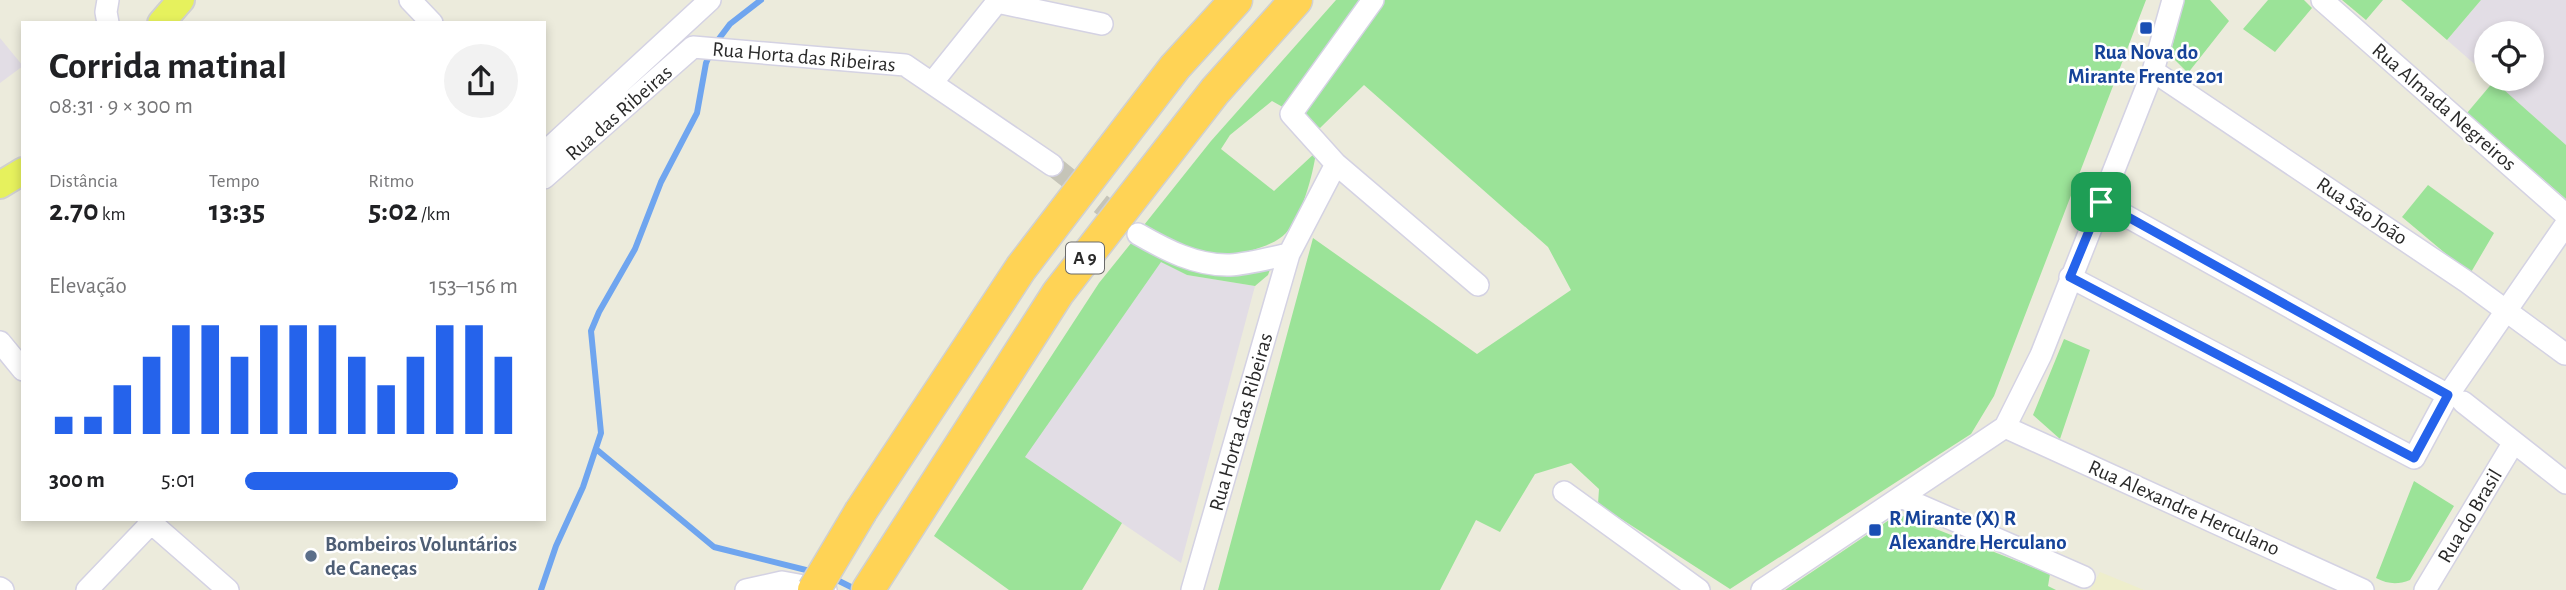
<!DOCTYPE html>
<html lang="pt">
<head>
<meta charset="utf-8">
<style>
	body { margin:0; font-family:"Alegreya Sans",sans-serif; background:#f2f2f2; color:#202124; height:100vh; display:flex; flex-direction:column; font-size:26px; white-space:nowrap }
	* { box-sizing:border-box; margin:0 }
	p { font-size:23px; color:#757577 }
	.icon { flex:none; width:38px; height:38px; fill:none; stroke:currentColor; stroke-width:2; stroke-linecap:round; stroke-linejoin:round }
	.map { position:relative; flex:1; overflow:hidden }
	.details { position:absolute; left:21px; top:21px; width:525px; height:500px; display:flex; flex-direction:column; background:#fff; border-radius:0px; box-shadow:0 4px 10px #0003 }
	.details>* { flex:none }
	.controls { position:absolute; left:2474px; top:21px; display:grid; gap:14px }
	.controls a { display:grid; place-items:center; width:70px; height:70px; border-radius:50%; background:#fff; box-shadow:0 4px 10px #0003; font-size:35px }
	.pin { position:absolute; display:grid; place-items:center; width:60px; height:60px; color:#fff; margin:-30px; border-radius:14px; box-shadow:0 4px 10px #0006 }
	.round { display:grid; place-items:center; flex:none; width:74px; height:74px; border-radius:37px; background:#f2f2f2 }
	.headline { display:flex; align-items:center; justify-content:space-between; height:119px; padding:0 28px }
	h1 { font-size:38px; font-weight:600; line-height:52px }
	.metrics { display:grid; grid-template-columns:repeat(3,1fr); gap:10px; height:119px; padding:7px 28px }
	.metrics div { display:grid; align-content:center }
	.metrics b { font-size:30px; font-weight:600 }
	.metrics small { font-size:19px; font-weight:400 }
	.metrics p { font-size:19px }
	.chart { height:196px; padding:14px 28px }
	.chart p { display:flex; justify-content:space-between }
	.chart svg { width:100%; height:126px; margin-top:7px; stroke:#2563eb; stroke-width:6 }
	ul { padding:0 28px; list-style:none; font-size:23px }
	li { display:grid; grid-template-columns:112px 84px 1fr; align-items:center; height:52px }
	li i { height:18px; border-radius:9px; background:#2563eb }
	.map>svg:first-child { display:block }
	.industrial { fill:#e2dde5 }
	.education { fill:#eec }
	.green { fill:#9be398 }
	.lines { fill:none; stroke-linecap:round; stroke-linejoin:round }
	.stream { stroke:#6fa5ef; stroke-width:6 }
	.minor-tunnel { stroke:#c5c4b8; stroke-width:21; stroke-dasharray:21 10; stroke-linecap:butt }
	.minor-casing { stroke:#d4d2e3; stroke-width:24 }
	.major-casing { stroke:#d0d0d0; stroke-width:30 }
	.highway-casing { stroke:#d0d0d0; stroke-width:35 }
	.minor { stroke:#fff; stroke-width:21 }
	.major { stroke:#e6f15d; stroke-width:26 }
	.highway { stroke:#ffd355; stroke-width:32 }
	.highway-bridge-casing { stroke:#d0d0d0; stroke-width:35; stroke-linecap:butt }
	.highway-bridge { stroke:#ffd355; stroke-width:32 }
	.route-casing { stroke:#fff; stroke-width:14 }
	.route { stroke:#2563eb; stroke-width:9 }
	.transit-dot { fill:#1a4fb4; stroke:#fff; stroke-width:2.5 }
	.service-dot { fill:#5c6f8a; stroke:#fff; stroke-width:2.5 }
	.labels { text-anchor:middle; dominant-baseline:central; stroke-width:5; stroke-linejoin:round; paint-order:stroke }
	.shield { fill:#fff; stroke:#6a6a6a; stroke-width:2 }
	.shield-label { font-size:19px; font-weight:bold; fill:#2a2a2a }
	.transit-label { font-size:21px; font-weight:bold; fill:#164399; stroke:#fff }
	.street-label { font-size:21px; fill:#2a2a2a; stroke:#fff }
	.service-label { font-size:21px; font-weight:bold; fill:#4e5e75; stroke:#fff; text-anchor:start }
</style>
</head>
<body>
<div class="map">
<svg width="2566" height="590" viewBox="0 0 2566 590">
	<rect width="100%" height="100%" fill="#ecebdc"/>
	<path class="industrial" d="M2481,0H2566V145L2491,79H2532V33H2487V75L2447,40Z
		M0,38L23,66L0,83Z
		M1161,261L1187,275L1255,286L1181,563L1024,457Z"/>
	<path class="education" d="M2100,572L2144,590H2090Z"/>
	<path class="green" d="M1336,0H2146L1994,396L1971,434L1730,589L1598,504L1599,489L1571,463L1535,474L1500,532L1476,520L1440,590H1218L1313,238L1477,354L1571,290L1548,247L1364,85L1320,128L1272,101L1230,135L1221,149L1274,191L1316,152C1313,175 1302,216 1286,233C1271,249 1229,258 1208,254C1186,250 1164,236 1144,225L1211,141Z
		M2184,0H2210L2229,21L2188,73L2170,55Z
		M2268,0H2304L2312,8L2275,52L2243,29Z
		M2342,0H2383L2366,20Z
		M2401,0H2481L2447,40Z
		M2494,81L2566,145V199L2467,113Z
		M2428,185L2494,233L2470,274L2402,217Z
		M1132,242L1206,274H1219L1272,264L1268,275L1255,286L1187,275L1161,262L1025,457L1122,523L1082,590H1009L934,536L1099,283Z
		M2064,339L2090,350L2060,439L2033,415Z
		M2414,481L2454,506L2410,580C2397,585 2388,584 2376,578Z
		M1898,514L2050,574L2048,586L2056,590H1785Z"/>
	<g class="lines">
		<path class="stream" d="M715,44L730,24L761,0
			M596,449L714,547L814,572
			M831,577L857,590
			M541,590L556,546L583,487L601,433L591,331L599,312L635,249L661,182L697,113L706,63L710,54"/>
		<path class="minor-tunnel" d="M1052,165L1127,225"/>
		<defs>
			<path id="minor" d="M108,0L106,12L108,23
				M410,0L432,23
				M1373,0L1291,114L1336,164L1478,285
				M2322,0L2566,215
				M2153,71L2467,282L2565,354L2566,353
				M932,83L997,2L1102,24
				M544,153L710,0
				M544,178L693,47L905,65L1052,165
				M1138,234C1166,250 1196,266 1230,265C1249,264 1270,258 1289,254
				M2070,277L2414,458L2448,395L2101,202
				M0,342L23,370
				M2448,395L2566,224
				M2463,402L2566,483
				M2005,427L2363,590
				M1564,492L1699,590
				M1901,497L2084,577
				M148,520L228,590
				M0,588L3,590
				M87,590L154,520
				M746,590L782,582L826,590
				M1192,590L1289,254L1336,164
				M1762,590L2005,427L2041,355L2153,71L2173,0
				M2425,590L2514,442"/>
			<path id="major" d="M161,23L181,0
				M0,185L23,171"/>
			<path id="highway" d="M861,511L1021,268L1175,67L1236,0
				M868,590L1058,293L1215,91L1296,0"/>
		</defs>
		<use href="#minor" class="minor-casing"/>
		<use href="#major" class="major-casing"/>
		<use href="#highway" class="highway-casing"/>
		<use href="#minor" class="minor"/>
		<use href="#major" class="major"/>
		<use href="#highway" class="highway"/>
		<defs>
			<path id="highway-bridge" d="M814,590L861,511"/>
		</defs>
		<use href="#highway-bridge" class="highway-bridge-casing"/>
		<use href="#highway-bridge" class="highway-bridge"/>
	</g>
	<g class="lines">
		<defs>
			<path id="route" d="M2101,202L2448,395L2414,458L2070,277Z"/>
		</defs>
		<use href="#route" class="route-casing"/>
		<use href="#route" class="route"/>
	</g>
	<g class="transit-dot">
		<rect x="2139" y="21" width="14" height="14" rx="3.5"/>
		<rect x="1868" y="523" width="14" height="14" rx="3.5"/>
	</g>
	<circle class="service-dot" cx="311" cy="556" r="7"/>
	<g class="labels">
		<rect class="shield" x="1066" y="242.5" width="38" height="31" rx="5"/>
		<g class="shield-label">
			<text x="1085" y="258">A 9</text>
		</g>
		<g class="transit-label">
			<text x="2146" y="52">Rua Nova do<tspan x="2146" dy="24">Mirante Frente 201</tspan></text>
			<text x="1889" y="518" text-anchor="start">R Mirante (X) R<tspan x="1889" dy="24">Alexandre Herculano</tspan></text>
		</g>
		<g class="street-label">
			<text transform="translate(804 57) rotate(5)">Rua Horta das Ribeiras</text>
			<text transform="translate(2444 107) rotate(41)">Rua Almada Negreiros</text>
			<text transform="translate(619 113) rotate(-41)">Rua das Ribeiras</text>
			<text transform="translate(2362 211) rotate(34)">Rua São João</text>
			<text transform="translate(1241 422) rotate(-74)">Rua Horta das Ribeiras</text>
			<text transform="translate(2184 508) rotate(24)">Rua Alexandre Herculano</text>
			<text transform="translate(2470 516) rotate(-59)">Rua do Brasil</text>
		</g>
		<g class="service-label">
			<text x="325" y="544">Bombeiros Voluntários<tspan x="325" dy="24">de Caneças</tspan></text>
		</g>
	</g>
</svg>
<div class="controls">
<a><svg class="icon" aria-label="locate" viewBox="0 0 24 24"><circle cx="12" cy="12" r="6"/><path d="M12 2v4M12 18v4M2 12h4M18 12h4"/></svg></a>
</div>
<div class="pin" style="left:2101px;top:202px;background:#1e9e55"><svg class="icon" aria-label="arrive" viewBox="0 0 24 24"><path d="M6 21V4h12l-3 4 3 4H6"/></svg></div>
<section class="details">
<div class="headline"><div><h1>Corrida matinal</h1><p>08:31 · 9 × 300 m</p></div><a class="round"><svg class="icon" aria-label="share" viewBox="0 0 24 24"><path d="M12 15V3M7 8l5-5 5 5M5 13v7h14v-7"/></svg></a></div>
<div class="metrics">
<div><p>Distância</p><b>2.70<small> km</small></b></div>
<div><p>Tempo</p><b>13:35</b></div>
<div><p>Ritmo</p><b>5:02<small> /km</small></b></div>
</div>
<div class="chart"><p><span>Elevação</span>153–156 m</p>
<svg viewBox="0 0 160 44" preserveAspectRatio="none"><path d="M5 44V38M15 44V38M25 44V27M35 44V17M45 44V6M55 44V6M65 44V17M75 44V6M85 44V6M95 44V6M105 44V17M115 44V27M125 44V17M135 44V6M145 44V6M155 44V17"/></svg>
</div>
<ul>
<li><b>300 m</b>5:01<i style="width:78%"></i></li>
</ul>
</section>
</div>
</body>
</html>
